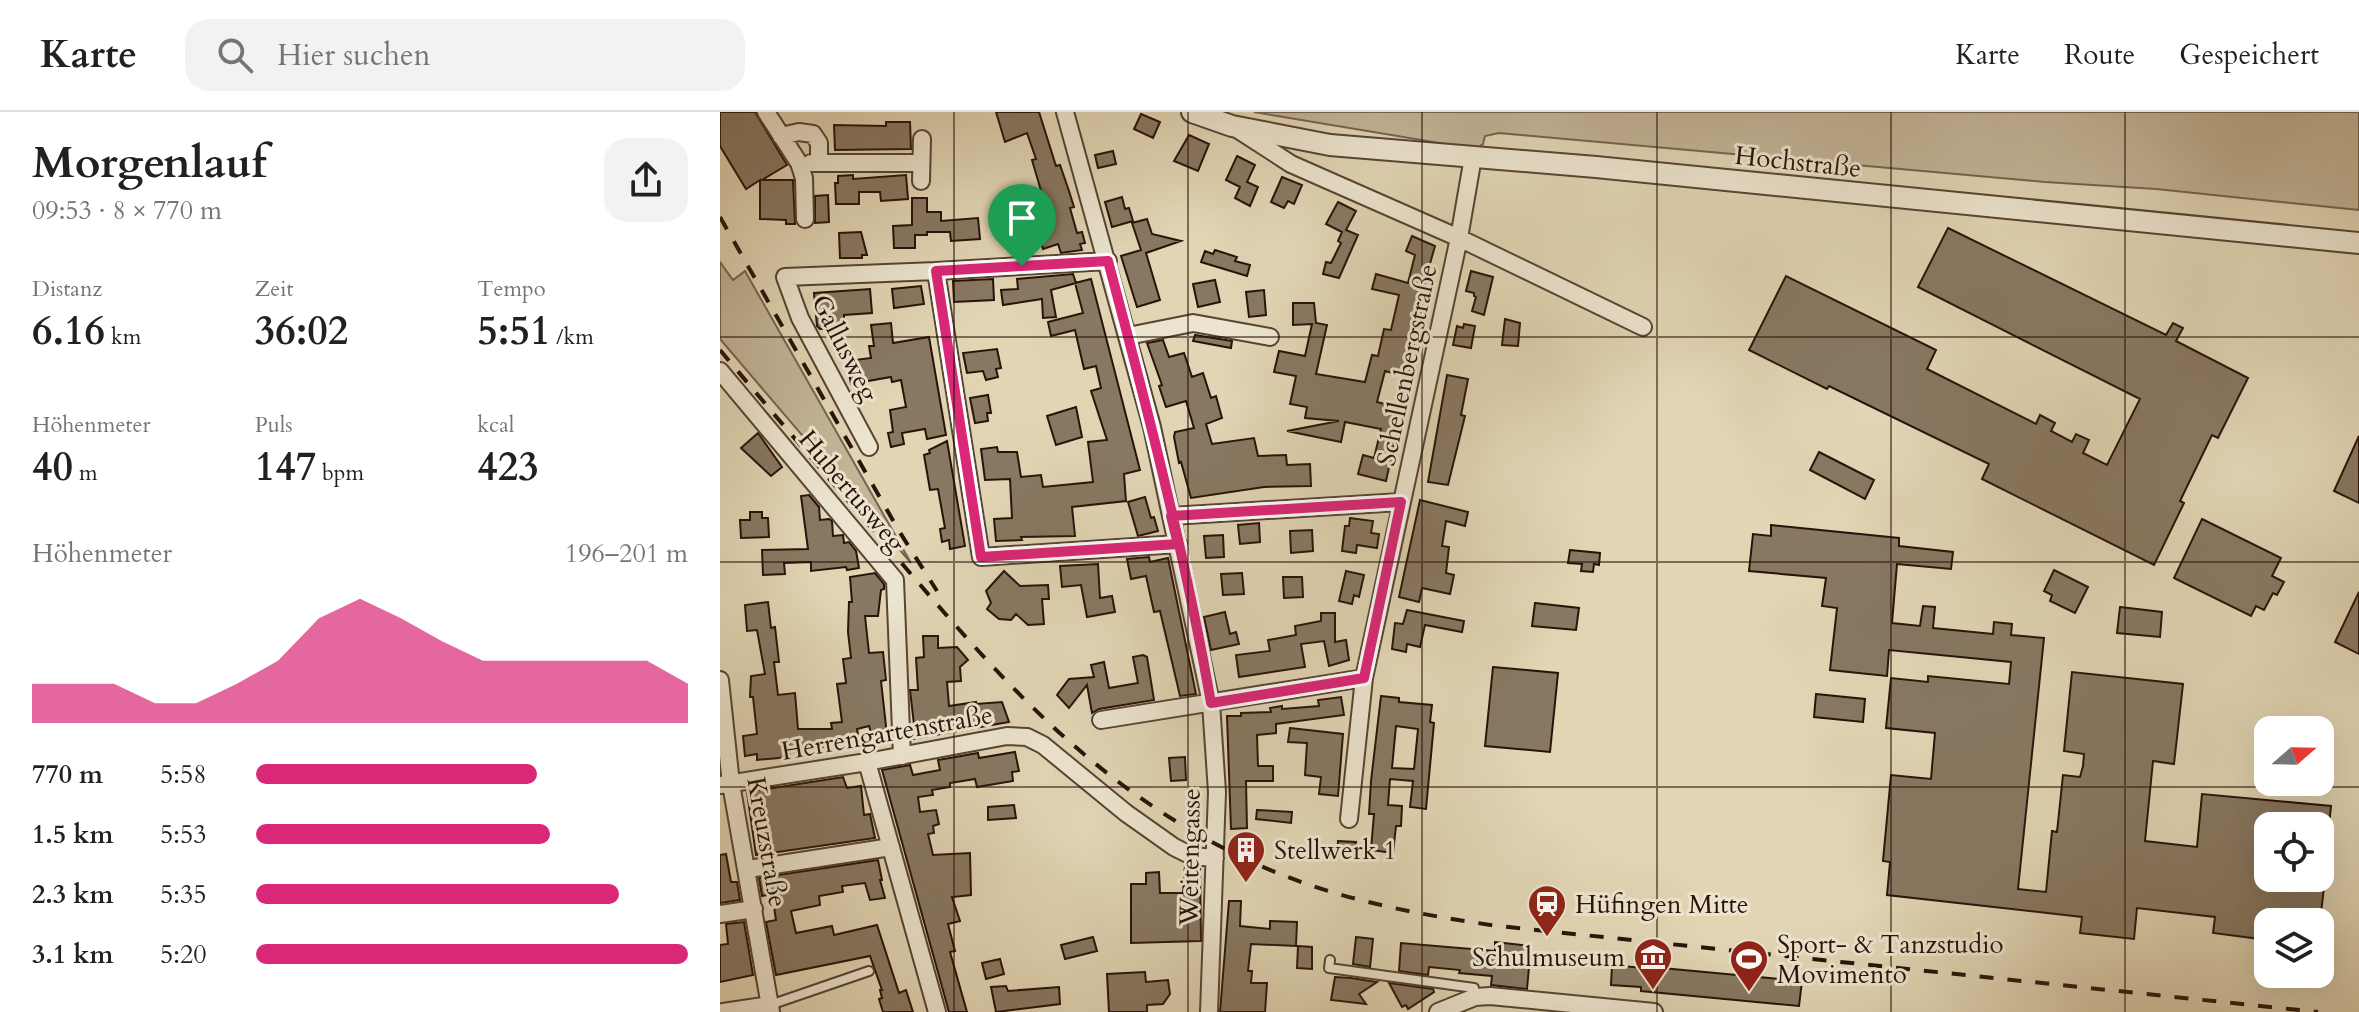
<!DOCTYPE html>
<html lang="de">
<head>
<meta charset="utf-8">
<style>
	body { margin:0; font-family:Cardo,serif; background:#f2f2f2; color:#202124; height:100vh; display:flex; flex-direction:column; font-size:30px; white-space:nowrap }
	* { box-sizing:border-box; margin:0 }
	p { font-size:26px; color:#757577 }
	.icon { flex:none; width:44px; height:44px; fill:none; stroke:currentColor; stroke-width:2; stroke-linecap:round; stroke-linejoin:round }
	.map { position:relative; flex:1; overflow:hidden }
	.details { display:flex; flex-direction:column; background:#fff; width:720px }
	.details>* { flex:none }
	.needle { width:52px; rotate:70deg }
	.buttons { position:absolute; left:1534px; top:604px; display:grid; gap:16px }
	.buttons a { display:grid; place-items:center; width:80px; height:80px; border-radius:16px; background:#fff; box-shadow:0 8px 32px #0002; font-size:40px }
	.pin { position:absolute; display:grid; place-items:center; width:68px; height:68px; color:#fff; margin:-82px -34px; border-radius:50% 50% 50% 0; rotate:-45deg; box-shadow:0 0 8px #0007 }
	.pin .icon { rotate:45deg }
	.round { display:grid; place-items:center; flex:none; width:84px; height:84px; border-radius:24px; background:#f2f2f2 }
	.summary { display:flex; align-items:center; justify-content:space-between; height:136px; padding:0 32px }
	h1 { font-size:44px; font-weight:600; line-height:60px }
	.figures { display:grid; grid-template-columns:repeat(3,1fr); gap:12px; height:136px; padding:8px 32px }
	.figures div { display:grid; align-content:center }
	.figures b { font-size:40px; font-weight:600 }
	.figures small { font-size:22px; font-weight:400 }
	.figures p { font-size:22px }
	.chart { height:224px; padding:16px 32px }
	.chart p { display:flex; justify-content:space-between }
	.chart svg { width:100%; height:144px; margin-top:8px; fill:#db2777; opacity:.7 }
	ul { padding:0 32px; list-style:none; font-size:26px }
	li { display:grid; grid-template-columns:128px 96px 1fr; align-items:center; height:60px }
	li i { height:20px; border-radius:10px; background:#db2777 }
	header { display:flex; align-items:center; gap:48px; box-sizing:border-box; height:112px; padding:0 40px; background:#fff; border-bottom:2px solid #e0e0e0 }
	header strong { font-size:38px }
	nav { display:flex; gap:44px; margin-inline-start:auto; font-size:28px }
	.search { width:560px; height:72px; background:#f2f2f2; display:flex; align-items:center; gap:20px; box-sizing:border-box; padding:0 28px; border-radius:24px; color:#757577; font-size:30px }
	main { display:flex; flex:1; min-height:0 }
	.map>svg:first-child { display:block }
	.green { fill:#c2b497; stroke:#756450; stroke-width:2 }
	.building { fill:#887862; stroke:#28130a; stroke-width:2; fill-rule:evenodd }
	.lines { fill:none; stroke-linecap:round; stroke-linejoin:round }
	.service-casing { stroke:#564434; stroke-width:12 }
	.minor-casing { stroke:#564434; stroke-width:20 }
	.tertiary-casing { stroke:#564434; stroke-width:24 }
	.service { stroke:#ece4ce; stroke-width:8 }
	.minor { stroke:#ece4ce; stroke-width:16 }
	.tertiary { stroke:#ece4ce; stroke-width:20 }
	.rail { stroke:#28130a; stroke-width:4; stroke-dasharray:14 14; stroke-linecap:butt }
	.route-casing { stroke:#fff; stroke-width:16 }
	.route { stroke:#db2777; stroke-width:10 }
	.grid { fill:none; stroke:#28130a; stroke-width:2; stroke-opacity:0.55 }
	.labels { text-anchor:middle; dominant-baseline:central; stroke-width:6; stroke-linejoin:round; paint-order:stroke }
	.street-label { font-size:26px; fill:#28130a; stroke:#ece4ce }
	.poi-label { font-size:26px; fill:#28130a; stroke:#ece4ce; text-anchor:start }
</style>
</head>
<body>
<header>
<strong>Karte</strong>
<div class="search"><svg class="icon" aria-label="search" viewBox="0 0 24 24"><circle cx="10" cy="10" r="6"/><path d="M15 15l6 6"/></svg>Hier suchen</div>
<nav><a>Karte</a><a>Route</a><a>Gespeichert</a></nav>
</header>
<main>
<section class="details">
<div class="summary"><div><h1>Morgenlauf</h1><p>09:53 · 8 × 770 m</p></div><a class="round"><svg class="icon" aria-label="share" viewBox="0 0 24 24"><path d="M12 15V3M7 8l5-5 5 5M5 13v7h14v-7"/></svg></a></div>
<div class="figures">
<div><p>Distanz</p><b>6.16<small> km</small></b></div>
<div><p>Zeit</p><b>36:02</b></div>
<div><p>Tempo</p><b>5:51<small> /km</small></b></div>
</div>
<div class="figures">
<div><p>Höhenmeter</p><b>40<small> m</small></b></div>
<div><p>Puls</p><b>147<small> bpm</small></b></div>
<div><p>kcal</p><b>423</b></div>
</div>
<div class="chart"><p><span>Höhenmeter</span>196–201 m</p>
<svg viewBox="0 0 160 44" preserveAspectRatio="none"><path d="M0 44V32L10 32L20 32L30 38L40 38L50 32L60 25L70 12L80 6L90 12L100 19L110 25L120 25L130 25L140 25L150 25L160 32V44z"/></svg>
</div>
<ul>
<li><b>770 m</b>5:58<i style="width:65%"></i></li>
<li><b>1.5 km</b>5:53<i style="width:68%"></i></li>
<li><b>2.3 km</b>5:35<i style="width:84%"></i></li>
<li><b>3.1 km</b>5:20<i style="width:100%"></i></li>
</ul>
</section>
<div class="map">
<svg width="1639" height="900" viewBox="0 0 1639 900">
	<rect width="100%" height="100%" fill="#e1d5b4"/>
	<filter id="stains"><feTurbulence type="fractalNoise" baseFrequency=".0025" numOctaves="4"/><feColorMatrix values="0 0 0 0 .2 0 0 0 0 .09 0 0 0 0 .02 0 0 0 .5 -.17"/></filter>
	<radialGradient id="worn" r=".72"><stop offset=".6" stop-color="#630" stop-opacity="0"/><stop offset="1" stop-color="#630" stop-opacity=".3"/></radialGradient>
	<path class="green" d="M534,0H1639V98L1436,77L1325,70L779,21L765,24L763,32L755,37Z
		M0,150L13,168L25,159L191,451L0,227Z"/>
	<path class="building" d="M0,0H35L67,53L42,68H73L75,112H66V108L40,107V68L26,77L0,34Z
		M276,0H319L336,54L340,53L349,79L354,95L350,96L357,121L362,120L365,131L360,132L362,138L341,141L338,132L323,137L313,104L304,106L299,90L322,82L312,48L316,47L307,21L285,30Z
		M421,2L440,10L433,26L414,17Z
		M166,10H190L191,37L115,38L114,13L166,14Z
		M469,23L489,32L478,59L454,49Z
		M393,39L396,52L378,56L375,43Z
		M517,44L535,53L527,70L538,75L530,94L515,86L520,75L506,68Z
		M133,63V67L186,63L188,87L161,89L160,80H139V92H116L115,71H118V64Z
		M562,65L582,73L574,92L568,89L564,96L551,90Z
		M108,83L109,110L95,111V84Z
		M402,85L405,97L409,96L413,109L392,115L385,90Z
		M192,86H207V100H221V109L258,106L260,127L231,129L230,120H207V123H195V136H174L173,114L192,113Z
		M618,90L636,99L626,118L638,123L619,166L603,162L606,150L611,151L621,131L618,129L622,120L606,112Z
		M427,107L432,122L461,129L426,141L440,188L417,195L401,144L421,138L412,111Z
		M1228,116L1446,223L1453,211L1463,216L1456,229L1528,266L1498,326L1492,323L1460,389L1464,391L1434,453L1262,367L1269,352L1109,274L1107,277L1029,238L1066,164L1216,238L1207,257L1316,312L1320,303L1335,311L1331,319L1352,330L1356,322L1369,328L1363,341L1387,353L1420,287L1198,175Z
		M141,120L147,143H142V146H120L119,121Z
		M692,124L715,134L698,194L703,195L691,245L696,246L693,258L690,257L688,265L665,259L657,290L682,296L666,369L638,362L643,343L654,346L661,317L625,310L621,330L567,319L619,309L585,306L587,295L570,292L576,264L554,260L559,239L585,244L592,212L573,213V191H594L596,211L607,213L596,262L645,270L652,243L658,244L664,217L671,218L679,183L652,177L656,162L688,171L695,143L686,139Z
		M495,138L517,145L515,149L530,153L527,164L481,150L485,139L493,142Z
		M751,159L773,165L764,203L752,199L756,185L754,184V181L746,179Z
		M353,162L356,171L331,178L336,205L323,206L322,187L283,193L281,178L298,177L297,167Z
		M273,167L274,188L234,190L233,169Z
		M371,167L420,358L404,362L406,389L352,395L355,424L301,425L302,428L276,429L274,407L292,406L290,367L265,368L261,337L277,335L278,340H297L301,365L321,363L323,375L373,370L368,330L387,328L371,279L381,276L376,254L364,257L355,218L331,224L328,210L363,201L355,171Z
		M495,168L500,190L478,195L473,172Z
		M201,174L204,192L174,196L172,177Z
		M150,177L152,201L124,203V216L100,217L97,214L94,181Z
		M544,178L546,203L529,205L526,180Z
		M785,207L800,211L798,234L782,233Z
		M171,211L173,231L209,225L226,323L207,327L205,317L182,321L184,332L171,335L168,321L173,320L170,298L186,295L181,268L172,270L171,265L131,272L127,249L151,246L149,234H154L151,213Z
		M744,212L755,214L751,236L733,233L737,214L743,216Z
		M475,223L512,229L511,236L473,229Z
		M443,228L449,245L464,241L472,265L483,261L491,286L496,284L502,306L486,312L492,332L534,326L538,344L566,343L567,353L590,352L591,374L544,375L471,386L461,350L459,351L454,325L455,320L474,316L466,289L446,295L439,274L442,273L427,231Z
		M277,237L281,256L276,257L278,265L266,268L263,259L247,261L243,241Z
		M727,263L748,267L741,303L745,304L728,373L708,370Z
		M268,283L271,301H267L268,309L255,311L250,286Z
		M356,295L362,325L336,333L327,304Z
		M38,321L62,355L51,364L21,336Z
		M1639,324V391L1614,379Z
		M227,329L245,434L230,437L229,428L222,430L220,417L225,416L218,377L210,378L204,343L210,341L209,338Z
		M1099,340L1154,368L1145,387L1090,358Z
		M89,383L99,395L100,408L109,407L112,409L113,424L123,423L124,431L129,430L136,439L139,456L127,458L126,455L91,459V450L64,451L65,462L43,463L42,438L88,437L81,384Z
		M425,385L431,406L434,405L438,419L418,424L408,390Z
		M700,388L748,400L745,414L726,409L722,434L729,435L726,461L734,463L730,482L702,476L699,490L679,485Z
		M30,400H42V406H48L49,425L21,426L20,408H30Z
		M630,406L653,409L651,421L659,422L657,436L637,433L636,441L622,439L625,414H629Z
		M1482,407L1561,446L1552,464L1564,470L1557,483L1553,481L1544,498L1536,494L1531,504L1454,466Z
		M539,411L540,430L520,432L518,413Z
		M1051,413L1179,426V434L1233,440L1231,457L1177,452L1172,511L1200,514L1203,494L1215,495L1213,516L1273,522L1274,510L1292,512L1291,523L1324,526L1298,777L1326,780L1332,719L1337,720L1343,663L1360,665L1363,654L1364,642L1344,639L1352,560L1463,572L1454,652L1433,649L1425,729L1477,735L1482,682L1611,694L1609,714H1548V766H1605L1600,810H1548V828L1493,821L1495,805L1417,796L1414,827L1360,821L1362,805L1167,783L1170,750L1163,749L1171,663L1211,667L1215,621L1166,616L1171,566L1208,570V564L1289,572L1291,550L1169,538L1167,564L1110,558L1117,496L1102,494L1106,466L1029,459L1033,422L1051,424Z
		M592,418L593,439L571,441L570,419Z
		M503,423L504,445L486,446L484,424Z
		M850,438L880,441L879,453L874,452L873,460L861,459L862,452L848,451Z
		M429,445L430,450L448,446L476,582L460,584L440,499L434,500L426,464L411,467L407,447Z
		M378,452L380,486L392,484L395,500L367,505L361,473L342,475L340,454Z
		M1334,458L1368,475L1355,501L1330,489L1332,483L1324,479Z
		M284,459L300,474L328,473L329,487H322L324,512L308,513L296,502L291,508L279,507L267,497L271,491L266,479Z
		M626,459L644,463L639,485L634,483L632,492L619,489Z
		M155,461L164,472V477L161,478L158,504H145L149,541L163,540L166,568L161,569L167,623L152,624L149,614L137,617L139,629L70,640V645L37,648V642L25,644L23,624L37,622L33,585H30L31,564L45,562L37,518L27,519L25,493L48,490L51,516L55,515L59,550H54L58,583L75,581L78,617H112L111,611L122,610L117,572L126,571L123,547L131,546L128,520L129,490H132L130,465Z
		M522,461L524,482L503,483L501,462Z
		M563,465H582L583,485L564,486Z
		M1639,480V542L1615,530Z
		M815,491L859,496L856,518L812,514Z
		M1400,495L1442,500L1440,525L1397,521Z
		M687,498L744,509L742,520L705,513L700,535L687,532L686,540L672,537L675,511L683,512Z
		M505,500L510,522L516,520L519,532L491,538L484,505Z
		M601,501H615V530L626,528L629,548L609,554L604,529L581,532L585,555L519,565L516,543L550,539L548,528L576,523L575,514L601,509Z
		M203,524H218V536L237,535L248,548L240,555L241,569L227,570L229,594L256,590V592L282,590L289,610L192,627V614L194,613L190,578H198L196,546L204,545Z
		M423,543L427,545L434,588L379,597L372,601L367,573L349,596L337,583L349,567L374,565L371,553L384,550L389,576L418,571L413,545Z
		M773,555L838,561L830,640L765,634Z
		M1096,582L1145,587L1143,610L1094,605Z
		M661,584L679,586V590L712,593L710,610L714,611L706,697L690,695L693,669L670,667L668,693L682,694L681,714H676L673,741L651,738L654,702H649L651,669ZM676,614L698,617L694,657L672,656Z
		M621,585L624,603L556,612V621L537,623L538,654H553V669H526L527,716L511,717L507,604H521V601L551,600L550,596L562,594V597L599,594L598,588Z
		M570,616L623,622L618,684L599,682L601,665L585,663L587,631L568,630Z
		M295,640L299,659L292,660L293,669L257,675L255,667L230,671V675L212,678L213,683L198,685L200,700L216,698L219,712L213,714L214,721L208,722L213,743L250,741L251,783L232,785L240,809L228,812L235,839L230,840L247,900H229L162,658L190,653L193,663L220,658L218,648L258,641L259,646Z
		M465,645L466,668L451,669L449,646Z
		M123,665L127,676L141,674L144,703L150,702L155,726L36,743L27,680Z
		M294,693L296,706L268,708V695Z
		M537,698L572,700L571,711L536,707Z
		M618,729L636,730L634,744L617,742Z
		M6,742L11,770H17L20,788L0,791V743Z
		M158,748L162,768H160L165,786L150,788L145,771L122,774L123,780L99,784L100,793L71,799L76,821L112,814L114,823L157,813L179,881L186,878L193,900H163L159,887L162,886L160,878H162L150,844L56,863L46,810L56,808L52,782L42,784L39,766Z
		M465,753L480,756L481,829L411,831V772H426V761L439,760L440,781H463Z
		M509,789H521L520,814L550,817V809L577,810L576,834L531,832L528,859H532L531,871H547L545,900H500Z
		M24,810L33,863L0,870V833L8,832L6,812Z
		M373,825L377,839L345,847L341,833Z
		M636,825L653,827L650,855L633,852Z
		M775,830L811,834L807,877L771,873L772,864L739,861L740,858L709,855L708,863L679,859L681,831L775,839Z
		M578,834L592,835V857L577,856Z
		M280,847L284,862L266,867L262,851Z
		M926,848L942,849V856L1082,869L1079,894L921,879V875L891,873L892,853L923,856Z
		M425,860L426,870L448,868L450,882L443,892L427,893V900H389L387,862Z
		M615,865L631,866L657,870L639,882L646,892L611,888Z
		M669,871L713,877L714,880L688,897L686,893L682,895Z
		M286,874L288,879L339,875L340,892L276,900L271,875Z"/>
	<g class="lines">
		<defs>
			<path id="service" d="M610,848L609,856L754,876L755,885
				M50,893L149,859"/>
			<path id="minor" d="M46,0L79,51L84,66L85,107
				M345,0L432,315L491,591L497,680L489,900
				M517,17L571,52L739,126L923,215
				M61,24L79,20L93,22L99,31V51H91
				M99,51H201
				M201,69L202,27
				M388,149L216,159L261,445L458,432
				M408,224L473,211L550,225
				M0,259L175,468L182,644
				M149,335L80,206L65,165L216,159
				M451,404L681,390
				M0,568L11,672L51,900
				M381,608L644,566
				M147,650L217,900
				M0,673L147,650L287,624L307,625L323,633L406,701L454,735L472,744L495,746
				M629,707L644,566L739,126L753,45
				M28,757L171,735
				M0,802L34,797
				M3,900L50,893
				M718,900L755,885L770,884L934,900"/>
			<path id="tertiary" d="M472,0L512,14L610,33L876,55L1639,131"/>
		</defs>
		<use href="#service" class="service-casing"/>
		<use href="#minor" class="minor-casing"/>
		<use href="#tertiary" class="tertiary-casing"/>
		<use href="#service" class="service"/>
		<use href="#minor" class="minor"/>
		<use href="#tertiary" class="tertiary"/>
		<path class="rail" d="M0,105L179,419L217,479
			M0,238C57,306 115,374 173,441C282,569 376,678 532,750C610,786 693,802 778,814L1598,900"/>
	</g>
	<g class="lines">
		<defs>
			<path id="route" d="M302,154L388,149C427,295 465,442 491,591L644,566L681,390L451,404L458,432L261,445L216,159L302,154"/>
		</defs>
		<use href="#route" class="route-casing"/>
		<use href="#route" class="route"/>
	</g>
	<path class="grid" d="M234,0V900M468,0V900M702,0V900M937,0V900M1171,0V900M1405,0V900M0,225H1639M0,450H1639M0,675H1639"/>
	<defs>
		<symbol id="building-pin" viewBox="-11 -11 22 30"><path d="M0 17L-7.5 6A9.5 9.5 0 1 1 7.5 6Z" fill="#8f2418" stroke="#ece4ce"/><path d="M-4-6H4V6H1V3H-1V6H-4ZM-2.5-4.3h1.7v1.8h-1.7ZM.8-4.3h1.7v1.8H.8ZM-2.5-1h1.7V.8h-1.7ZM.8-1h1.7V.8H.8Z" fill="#fff"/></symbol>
		<symbol id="station-pin" viewBox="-11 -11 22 30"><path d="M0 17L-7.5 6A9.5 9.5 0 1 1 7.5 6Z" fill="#8f2418" stroke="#ece4ce"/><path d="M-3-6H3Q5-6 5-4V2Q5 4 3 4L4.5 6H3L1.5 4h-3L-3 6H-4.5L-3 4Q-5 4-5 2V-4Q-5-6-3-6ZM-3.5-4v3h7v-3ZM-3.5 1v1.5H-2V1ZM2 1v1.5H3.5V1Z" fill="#fff"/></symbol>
		<symbol id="museum-pin" viewBox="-11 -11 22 30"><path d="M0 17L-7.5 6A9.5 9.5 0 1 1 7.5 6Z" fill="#8f2418" stroke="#ece4ce"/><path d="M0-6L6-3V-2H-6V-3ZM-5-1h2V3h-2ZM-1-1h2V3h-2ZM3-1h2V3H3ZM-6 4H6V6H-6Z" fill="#fff"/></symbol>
		<symbol id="stadium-pin" viewBox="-11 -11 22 30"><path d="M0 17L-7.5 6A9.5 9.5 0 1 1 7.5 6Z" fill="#8f2418" stroke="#ece4ce"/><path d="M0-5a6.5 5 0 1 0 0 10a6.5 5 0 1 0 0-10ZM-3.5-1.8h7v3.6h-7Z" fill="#fff"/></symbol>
	</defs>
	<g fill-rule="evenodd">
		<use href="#building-pin" x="504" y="716" width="44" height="60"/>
		<use href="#station-pin" x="805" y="770" width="44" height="60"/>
		<use href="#museum-pin" x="911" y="823" width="44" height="60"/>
		<use href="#stadium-pin" x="1007" y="825" width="44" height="60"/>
	</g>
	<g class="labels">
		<g class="street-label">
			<text transform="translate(1078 50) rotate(6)">Hochstraße</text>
			<text transform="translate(125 236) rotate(63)">Gallusweg</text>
			<text transform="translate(687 253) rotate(-78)">Schellenbergstraße</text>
			<text transform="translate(132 379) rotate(50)">Hubertusweg</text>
			<text transform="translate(167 621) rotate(-10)">Herrengartenstraße</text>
			<text transform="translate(47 730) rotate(80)">Kreuzstraße</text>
			<text transform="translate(470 745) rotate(-89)">Weitengasse</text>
		</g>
		<g class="poi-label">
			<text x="554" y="738">Stellwerk 1</text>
			<text x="855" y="792">Hüfingen Mitte</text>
			<text x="1057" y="832">Sport- &amp; Tanzstudio<tspan x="1057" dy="30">Movimento</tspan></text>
			<text x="905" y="845" text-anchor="end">Schulmuseum</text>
		</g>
	</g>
	<rect width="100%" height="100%" filter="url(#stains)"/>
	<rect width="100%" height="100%" fill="url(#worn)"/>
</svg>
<div class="buttons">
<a><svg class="needle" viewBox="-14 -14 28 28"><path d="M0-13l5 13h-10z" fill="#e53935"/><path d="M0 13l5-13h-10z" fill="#757577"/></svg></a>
<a><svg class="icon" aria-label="locate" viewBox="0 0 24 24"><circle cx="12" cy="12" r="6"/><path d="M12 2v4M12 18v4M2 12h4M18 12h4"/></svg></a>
<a><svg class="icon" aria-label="layers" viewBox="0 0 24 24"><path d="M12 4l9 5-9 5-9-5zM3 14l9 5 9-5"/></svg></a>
</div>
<div class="pin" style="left:302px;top:154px;background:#1e9e55"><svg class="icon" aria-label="arrive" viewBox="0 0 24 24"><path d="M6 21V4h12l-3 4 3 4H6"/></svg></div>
</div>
</main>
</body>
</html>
